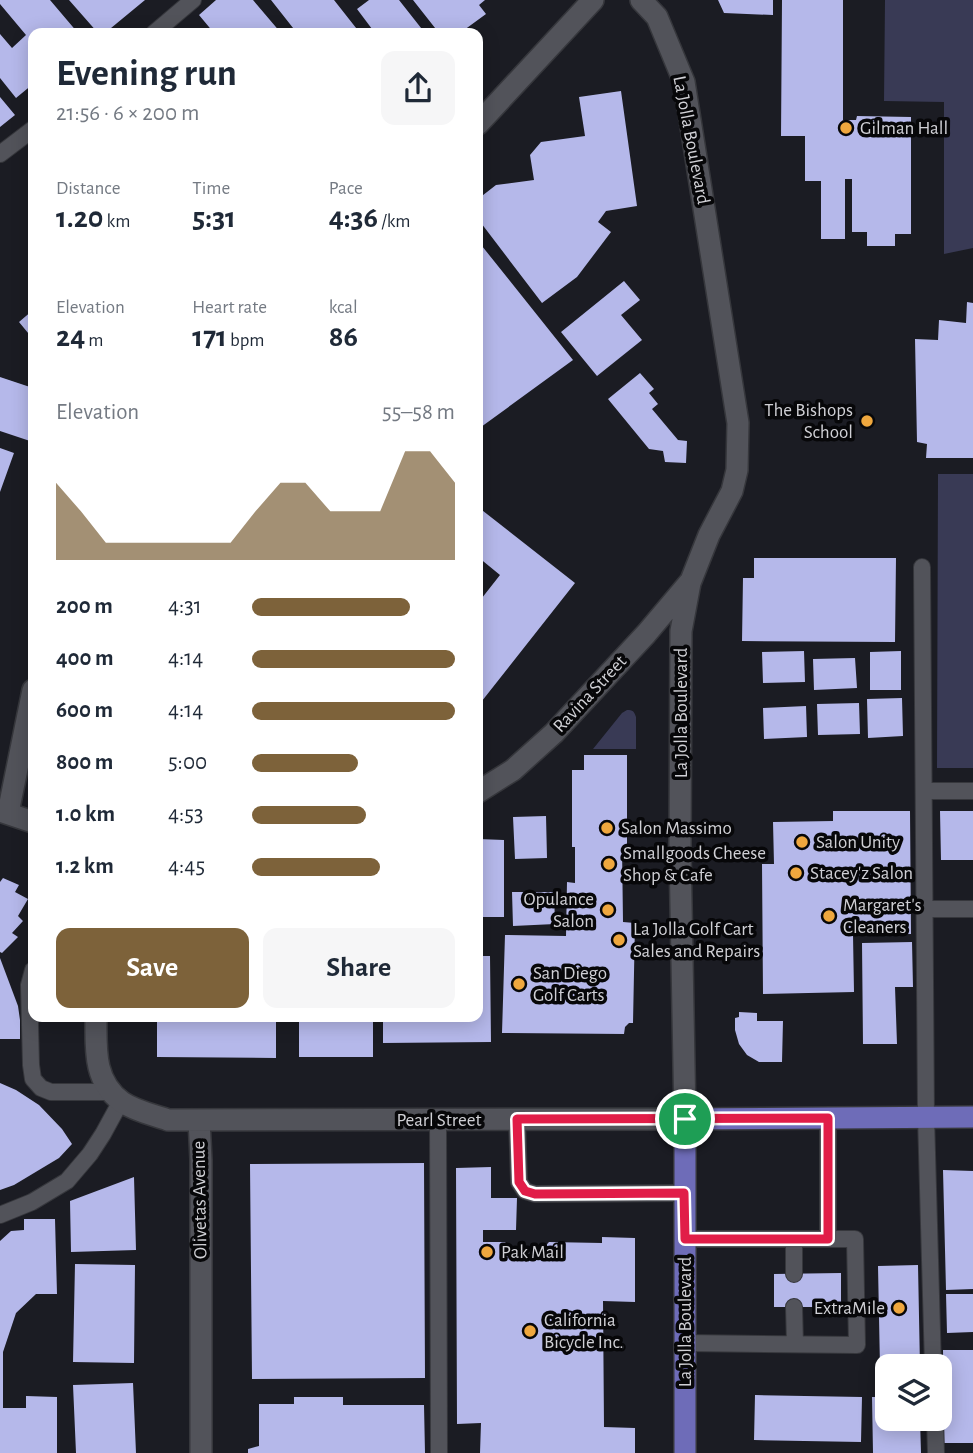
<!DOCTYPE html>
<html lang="en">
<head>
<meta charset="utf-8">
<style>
	body { margin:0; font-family:"Alegreya Sans",sans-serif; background:#f6f6f7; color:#1f2937; height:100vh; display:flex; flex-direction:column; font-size:26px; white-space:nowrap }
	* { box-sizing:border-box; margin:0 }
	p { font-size:23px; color:#747a83 }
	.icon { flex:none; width:38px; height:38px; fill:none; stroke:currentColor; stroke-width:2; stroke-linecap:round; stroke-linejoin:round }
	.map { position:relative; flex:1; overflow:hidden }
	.drawer { position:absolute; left:28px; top:28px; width:455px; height:994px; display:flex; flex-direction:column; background:#fff; border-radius:14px; box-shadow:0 4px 18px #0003 }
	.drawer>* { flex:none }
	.tools { position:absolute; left:875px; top:1354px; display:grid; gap:14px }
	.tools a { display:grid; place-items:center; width:77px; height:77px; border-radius:14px; background:#fff; box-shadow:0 4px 18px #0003; font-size:35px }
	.pin { position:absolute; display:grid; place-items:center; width:60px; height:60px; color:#fff; margin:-30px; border:4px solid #fff; border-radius:50%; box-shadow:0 2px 7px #0007 }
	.round { display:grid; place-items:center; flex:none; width:74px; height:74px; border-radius:14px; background:#f6f6f7 }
	.summary { display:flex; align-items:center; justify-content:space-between; height:119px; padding:0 28px }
	h1 { font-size:38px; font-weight:700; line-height:52px }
	.figures { display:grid; grid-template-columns:repeat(3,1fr); gap:10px; height:119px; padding:7px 28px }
	.figures div { display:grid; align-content:center }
	.figures b { font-size:30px; font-weight:700 }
	.figures small { font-size:19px; font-weight:400 }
	.figures p { font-size:19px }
	.chart { height:196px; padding:14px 28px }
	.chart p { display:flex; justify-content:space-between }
	.chart svg { width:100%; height:126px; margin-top:7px; fill:#7d623a; opacity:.7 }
	.cta { display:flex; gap:14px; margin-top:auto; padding:14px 28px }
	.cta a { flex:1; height:80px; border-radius:14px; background:#7d623a; color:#fff; font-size:28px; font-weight:700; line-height:80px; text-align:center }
	.cta a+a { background:#f6f6f7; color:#1f2937 }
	ul { padding:0 28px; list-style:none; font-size:23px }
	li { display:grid; grid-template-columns:112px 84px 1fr; align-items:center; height:52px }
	li i { height:18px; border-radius:9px; background:#7d623a }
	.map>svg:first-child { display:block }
	.green { fill:#393a55 }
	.building { fill:#b5b8ea }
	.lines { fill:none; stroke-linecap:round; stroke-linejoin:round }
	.lane-casing { stroke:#36373c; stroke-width:18 }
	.secondary-casing { stroke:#36373c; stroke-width:24 }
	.primary-casing { stroke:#36373c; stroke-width:24 }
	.lane { stroke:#52535a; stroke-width:16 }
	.secondary { stroke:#52535a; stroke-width:21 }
	.primary { stroke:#6e6cb8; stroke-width:21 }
	.route-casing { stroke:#fff; stroke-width:14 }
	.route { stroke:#e11d48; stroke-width:9 }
	.poi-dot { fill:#efa73e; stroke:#070709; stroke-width:2.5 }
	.labels { text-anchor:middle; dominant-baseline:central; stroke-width:7; stroke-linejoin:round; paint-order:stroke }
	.poi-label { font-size:19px; fill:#d0d0d5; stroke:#070709; text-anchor:start }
	.street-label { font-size:19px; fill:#d0d0d5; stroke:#070709 }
</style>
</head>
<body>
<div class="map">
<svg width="973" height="1453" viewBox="0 0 973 1453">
	<rect width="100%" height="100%" fill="#1b1c23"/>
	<path class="green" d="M885,0H973V248L944,254V102L884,101Z
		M938,474H973V768H937Z
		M627,710C633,710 634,711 636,717V749H593L622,713Z"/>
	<path class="building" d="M0,0H50L78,33H33V84L16,98L0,78V34L12,48L26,35L0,4Z
		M69,0H145L105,33H98Z
		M216,0H253L281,33H214L199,15Z
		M271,0H334L360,33H297Z
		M369,0H399L425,33H375L357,9Z
		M413,0H485L479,5L486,14L460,33H439Z
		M718,0H773V15L724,13Z
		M782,0H843V120H856L857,116L911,117V234H895V246H867V232H852V179H845V239H821V181H805V136H781Z
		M621,91L637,206L606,211L598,222L611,232L577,277L542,303L478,219V199L496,185L534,180L530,155L541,142L585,136L579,97Z
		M0,97L15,115L0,127Z
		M478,241L573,360L481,427L478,423Z
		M624,281L640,300L621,315L642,340L597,376L561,332Z
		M967,302L973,303V458H926L927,444L917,442L915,339L938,340L939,320L966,323Z
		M33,310V339L19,322Z
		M640,373L654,389L649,393L658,404L652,409L678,440L687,441L686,463L665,462L663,451L649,449L608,399Z
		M0,377L33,388V442L0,431Z
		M0,448L14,453L0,492Z
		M478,507L575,583L478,706V603L500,575L478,557Z
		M754,558H896L895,642L742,641L743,578H754Z
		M804,651L805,682L763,683L762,652Z
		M901,651V690H870V652Z
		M855,658L857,688L814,690L813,659Z
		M902,698L903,736L868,738L867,699Z
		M859,703L860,734L818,735L817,704Z
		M806,706L807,737L764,739L763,708Z
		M584,755H627V847H622L623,922L635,923L633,1023H629L625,1027L624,1034L502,1033L505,935L566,936L567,882L575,883V847H572V770H584Z
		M833,811H910L911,934L853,935L854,992L763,994L762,864H774L773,822L833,821Z
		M940,811H973V860H941Z
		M546,816L547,858L515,859L513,817Z
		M478,839L504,840V917H478Z
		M3,878L19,885L15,892L28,899L18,916L23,921L12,933L18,937L2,953L0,952V882Z
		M512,892H554L555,924L513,926Z
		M912,942L913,987H895L897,1044H863L862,943Z
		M478,956H490L491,1042L383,1043V1017H478Z
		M0,958L18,1006L20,1020V1039H0Z
		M739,1012L757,1013V1021H783L782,1062H759L747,1055L739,1044L735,1030V1018L739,1017Z
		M157,1017H276V1058L157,1057Z
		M299,1017H373V1057H299Z
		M0,1083L16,1090L39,1105L62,1129L72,1144L59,1158L14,1185L0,1190Z
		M424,1163L425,1378L252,1379L250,1164Z
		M491,1167V1198H517L516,1230H483V1242H505L511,1249L542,1250L549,1242L602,1243V1237L635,1238V1302L603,1301L604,1427L635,1428V1453H480L481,1423L457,1424L456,1168Z
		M943,1170L973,1171V1289L946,1290Z
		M134,1177L136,1250L71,1252L70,1201Z
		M24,1219H55L57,1294H36L16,1313L3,1352V1408H26V1396L57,1397V1453H0V1241L11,1231L24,1230Z
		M75,1264L135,1265L134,1363L73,1362Z
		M918,1265L920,1367L880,1368L878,1266Z
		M841,1273V1307H774V1274Z
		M946,1294H973V1332L947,1333Z
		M943,1350H973V1443H944Z
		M133,1383L136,1453H76L73,1385Z
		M755,1395L862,1397L861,1442L754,1440Z
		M294,1397H343V1405H424L425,1453H248V1449L259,1446V1404H294Z
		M872,1397H887V1419H920L921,1453H873Z"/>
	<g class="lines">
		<defs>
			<path id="lane" d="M154,33L193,0
				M0,154L33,129
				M922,567L926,1117L933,1367
				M924,791H973
				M925,909H973
				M33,970L29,985L31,1065L33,1079L41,1088L51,1092H112
				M517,1119L519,1182L525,1191L535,1194L684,1193
				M438,1120L439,1453
				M0,1215L32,1202L67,1181L90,1154L103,1134L121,1101
				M685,1239H828V1118
				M794,1274V1239
				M794,1307L795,1344
				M685,1343L857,1345L855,1239H828
				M935,1419L936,1453"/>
			<path id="secondary" d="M478,124L593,0
				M478,792L513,770L554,733L646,634L689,583
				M0,811L33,822
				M8,813L33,690
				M96,1017C96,1048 93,1081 122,1102C135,1111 154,1115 168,1120L685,1119L680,851L681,631L690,583L709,535L732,491L737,470L738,423L684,82L657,17L641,0
				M199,1120L201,1160V1453"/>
			<path id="primary" d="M685,1453V1119L973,1117"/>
		</defs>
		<use href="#lane" class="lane-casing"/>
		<use href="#secondary" class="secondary-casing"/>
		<use href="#primary" class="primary-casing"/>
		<use href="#lane" class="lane"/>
		<use href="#secondary" class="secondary"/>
		<use href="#primary" class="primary"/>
	</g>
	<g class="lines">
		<defs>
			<path id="route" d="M828,1118V1239H685L684,1193L535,1194L525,1191L519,1182L517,1119Z"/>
		</defs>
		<use href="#route" class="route-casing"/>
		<use href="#route" class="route"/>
	</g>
	<g class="poi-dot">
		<circle cx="846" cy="128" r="7"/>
		<circle cx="867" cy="421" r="7"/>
		<circle cx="607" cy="828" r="7"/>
		<circle cx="802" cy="842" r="7"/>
		<circle cx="609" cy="864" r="7"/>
		<circle cx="796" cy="873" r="7"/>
		<circle cx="608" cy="910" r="7"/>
		<circle cx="829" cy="916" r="7"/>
		<circle cx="619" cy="940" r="7"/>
		<circle cx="519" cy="984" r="7"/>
		<circle cx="487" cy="1252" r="7"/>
		<circle cx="899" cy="1308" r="7"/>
		<circle cx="530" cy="1331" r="7"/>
	</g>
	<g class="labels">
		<g class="poi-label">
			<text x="860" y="128">Gilman Hall</text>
			<text x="853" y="410" text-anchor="end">The Bishops<tspan x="853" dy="22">School</tspan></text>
			<text x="621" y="828">Salon Massimo</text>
			<text x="816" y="842">Salon Unity</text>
			<text x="623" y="853">Smallgoods Cheese<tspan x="623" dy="22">Shop &amp; Cafe</tspan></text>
			<text x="810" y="873">Stacey'z Salon</text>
			<text x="594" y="899" text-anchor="end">Opulance<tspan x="594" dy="22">Salon</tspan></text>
			<text x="843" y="905">Margaret's<tspan x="843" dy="22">Cleaners</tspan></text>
			<text x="633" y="929">La Jolla Golf Cart<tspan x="633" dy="22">Sales and Repairs</tspan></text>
			<text x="533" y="973">San Diego<tspan x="533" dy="22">Golf Carts</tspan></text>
			<text x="501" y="1252">Pak Mail</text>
			<text x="885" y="1308" text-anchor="end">ExtraMile</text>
			<text x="544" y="1320">California<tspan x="544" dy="22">Bicycle Inc.</tspan></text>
		</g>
		<g class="street-label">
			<text transform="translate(691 140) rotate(79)">La Jolla Boulevard</text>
			<text transform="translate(590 694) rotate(-47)">Ravina Street</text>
			<text transform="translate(681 713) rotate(-90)">La Jolla Boulevard</text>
			<text x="439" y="1120">Pearl Street</text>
			<text transform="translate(200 1200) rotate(-91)">Olivetas Avenue</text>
			<text transform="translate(685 1322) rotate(-90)">La Jolla Boulevard</text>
		</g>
	</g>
</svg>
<div class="tools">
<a><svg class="icon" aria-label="layers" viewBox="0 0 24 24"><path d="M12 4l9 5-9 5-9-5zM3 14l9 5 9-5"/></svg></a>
</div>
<div class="pin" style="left:685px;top:1119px;background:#1e9e55"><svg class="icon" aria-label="arrive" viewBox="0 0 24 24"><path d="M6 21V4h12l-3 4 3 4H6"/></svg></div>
<section class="drawer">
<div class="summary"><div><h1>Evening run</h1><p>21:56 · 6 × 200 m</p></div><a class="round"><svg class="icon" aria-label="share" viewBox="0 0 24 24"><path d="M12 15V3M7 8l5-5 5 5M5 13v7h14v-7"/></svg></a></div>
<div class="figures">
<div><p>Distance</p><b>1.20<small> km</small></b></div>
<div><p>Time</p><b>5:31</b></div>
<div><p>Pace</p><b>4:36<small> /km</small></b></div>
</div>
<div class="figures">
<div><p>Elevation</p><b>24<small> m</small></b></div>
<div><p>Heart rate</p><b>171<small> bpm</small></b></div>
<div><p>kcal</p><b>86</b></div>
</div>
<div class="chart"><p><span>Elevation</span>55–58 m</p>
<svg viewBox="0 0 160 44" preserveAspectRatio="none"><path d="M0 44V17L10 27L20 38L30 38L40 38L50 38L60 38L70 38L80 27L90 17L100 17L110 27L120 27L130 27L140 6L150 6L160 17V44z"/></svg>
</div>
<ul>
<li><b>200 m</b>4:31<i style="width:78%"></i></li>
<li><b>400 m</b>4:14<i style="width:100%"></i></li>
<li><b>600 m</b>4:14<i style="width:100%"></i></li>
<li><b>800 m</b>5:00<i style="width:52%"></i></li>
<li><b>1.0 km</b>4:53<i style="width:56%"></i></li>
<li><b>1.2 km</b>4:45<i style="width:63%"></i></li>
</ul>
<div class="cta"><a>Save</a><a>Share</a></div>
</section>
</div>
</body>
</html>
